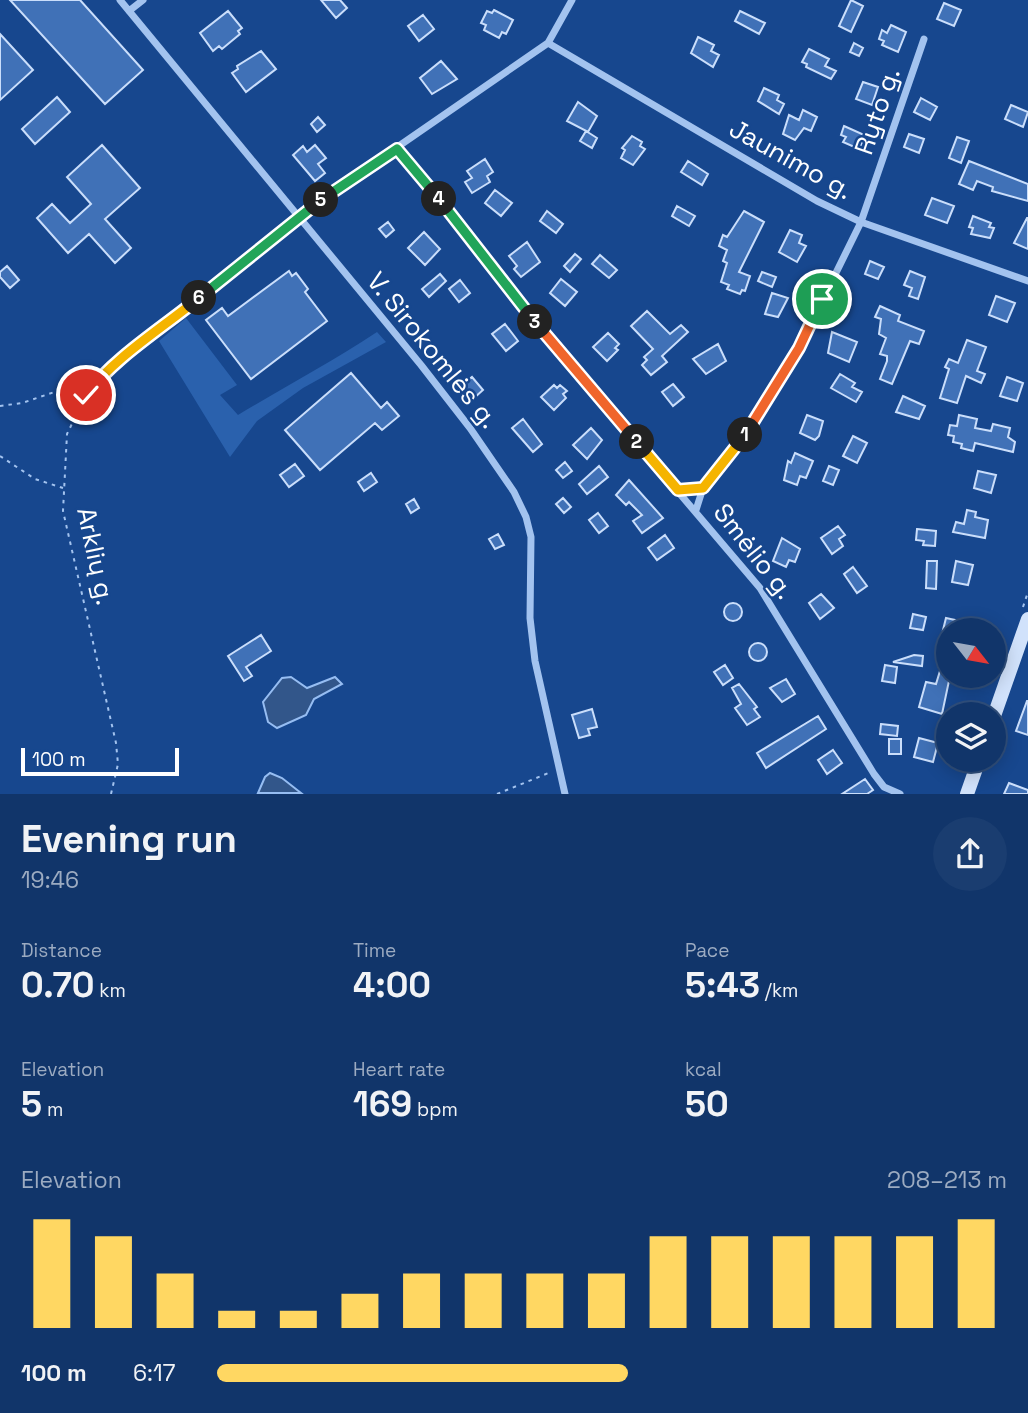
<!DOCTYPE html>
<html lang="en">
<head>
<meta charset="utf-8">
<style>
	body { margin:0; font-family:"Space Grotesk",sans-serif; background:#1a3d70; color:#f1f3f6; height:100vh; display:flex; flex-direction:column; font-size:26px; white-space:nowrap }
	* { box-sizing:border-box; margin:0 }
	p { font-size:23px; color:#9cabc1 }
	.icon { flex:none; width:38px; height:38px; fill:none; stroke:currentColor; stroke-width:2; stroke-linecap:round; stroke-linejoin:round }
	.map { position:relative; height:794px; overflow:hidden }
	.panel { display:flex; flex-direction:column; background:#11356a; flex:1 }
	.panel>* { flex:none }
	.needle { width:46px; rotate:121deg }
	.fabs { position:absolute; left:936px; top:618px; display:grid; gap:14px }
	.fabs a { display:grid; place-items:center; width:70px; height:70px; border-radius:50%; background:#11356a; box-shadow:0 4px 18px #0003,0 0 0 2px #30507e; font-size:35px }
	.scale { position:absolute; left:21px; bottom:18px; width:158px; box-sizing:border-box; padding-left:7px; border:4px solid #fff; border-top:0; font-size:19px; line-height:24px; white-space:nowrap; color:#fff; -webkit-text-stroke:5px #17478e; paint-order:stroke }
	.pin { position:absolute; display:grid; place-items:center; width:60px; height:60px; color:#fff; margin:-30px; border:4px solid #fff; border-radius:50%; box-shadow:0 2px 7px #0007 }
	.km { position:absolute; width:35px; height:35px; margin:-18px; border-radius:50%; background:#222; color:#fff; font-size:19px; line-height:35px; text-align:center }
	.round { display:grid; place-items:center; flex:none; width:74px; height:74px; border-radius:37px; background:#1a3d70 }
	.headline { display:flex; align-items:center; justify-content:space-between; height:119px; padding:0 21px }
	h1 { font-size:38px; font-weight:700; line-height:52px }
	.stats { display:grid; grid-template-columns:repeat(3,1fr); gap:10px; height:119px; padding:7px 21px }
	.stats div { display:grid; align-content:center }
	.stats b { font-size:35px; font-weight:700 }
	.stats small { font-size:19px; font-weight:400 }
	.stats p { font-size:19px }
	.chart { height:196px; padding:14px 21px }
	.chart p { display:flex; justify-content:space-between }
	.chart svg { width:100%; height:126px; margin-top:7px; stroke:#ffd762; stroke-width:6 }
	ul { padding:0 21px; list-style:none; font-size:23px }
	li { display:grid; grid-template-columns:112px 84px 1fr; align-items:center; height:52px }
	li i { height:18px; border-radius:9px; background:#ffd762 }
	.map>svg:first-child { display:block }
	.green { fill:#2a61ad }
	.water { fill:#32568a; stroke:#96bdf2; stroke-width:2 }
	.building { fill:#4071b7; stroke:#cadefb; stroke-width:2 }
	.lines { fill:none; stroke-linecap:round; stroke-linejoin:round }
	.path { stroke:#a3c3ef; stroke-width:2; stroke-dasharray:3.5 5; stroke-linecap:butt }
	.minor { stroke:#a3c3ef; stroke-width:7 }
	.secondary { stroke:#d1e2fb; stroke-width:14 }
	.split-1-casing { stroke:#fff; stroke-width:14 }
	.split-2-casing { stroke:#fff; stroke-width:14 }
	.split-3-casing { stroke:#fff; stroke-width:14 }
	.split-4-casing { stroke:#fff; stroke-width:14 }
	.split-5-casing { stroke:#fff; stroke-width:14 }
	.split-6-casing { stroke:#fff; stroke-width:14 }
	.split-7-casing { stroke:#fff; stroke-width:14 }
	.split-1 { stroke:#f0652b; stroke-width:9 }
	.split-2 { stroke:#f5b400; stroke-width:9 }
	.split-3 { stroke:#f0652b; stroke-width:9 }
	.split-4 { stroke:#22a559; stroke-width:9 }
	.split-5 { stroke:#22a559; stroke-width:9 }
	.split-6 { stroke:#22a559; stroke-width:9 }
	.split-7 { stroke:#f5b400; stroke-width:9 }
	.labels { text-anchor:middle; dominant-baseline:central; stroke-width:5; stroke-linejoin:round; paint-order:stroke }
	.street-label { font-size:26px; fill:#fff; stroke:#17478e }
</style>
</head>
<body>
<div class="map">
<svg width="1028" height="794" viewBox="0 0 1028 794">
	<rect width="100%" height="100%" fill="#17478e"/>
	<path class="green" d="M186,318L237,385L220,395L238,415C284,387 332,362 377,332L386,342L303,388L257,421L230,457L159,341Z"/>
	<path class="water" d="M291,677L307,688L335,677L342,684L314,699L306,715L277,728L268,722L263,702L282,678Z
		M270,773L282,778L301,793H258L265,777Z"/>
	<path class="building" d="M10,0H80L143,70L105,104Z
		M321,0H340L347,8L336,18Z
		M851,0L863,6L851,32L839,26Z
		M944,3L961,10L954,26L937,19Z
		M494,10L513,20L506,34L502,32L499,38L484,30L486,25L481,23L487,11L492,13Z
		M228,11L242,28L238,31L240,34L222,49L219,46L213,51L200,33Z
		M740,11L765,23L759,34L735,21Z
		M423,15L434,29L419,41L408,26Z
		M891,25L906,32L898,52L882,45L884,41L879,39L882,30L887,33Z
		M0,34L33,70L0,100Z
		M698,37L714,45L711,51L719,55L713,67L691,53Z
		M854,43L863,48L859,56L850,52Z
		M809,49L829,59L825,66L836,71L831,79L806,67L807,64L802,62Z
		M261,51L276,69L246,92L232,73L238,69L237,66Z
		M441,61L457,79L432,94L420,78Z
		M863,82L878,87L872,105L856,99Z
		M764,88L779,95L777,100L784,104L779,114L758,101Z
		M57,97L70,112L35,144L22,129Z
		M921,98L937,107L930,120L914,112Z
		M578,102L597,116L588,132L567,121Z
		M1011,105L1028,112L1023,127L1005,119Z
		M803,110L817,117L811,131L804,128L795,140L783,134L789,115L799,120Z
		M318,117L325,125L317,132L311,124Z
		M844,126L862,134L864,138L859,149L843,142L846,137L841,135Z
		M586,131L597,138L592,148L580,141Z
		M909,134L924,139L919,153L904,147Z
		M632,136L642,142L640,146L645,149L633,165L621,158L625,150L622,148Z
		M957,137L969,141L961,163L949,158Z
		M102,145L140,188L105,219L131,248L115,263L89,234L68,253L37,218L52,204L70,223L91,204L67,177Z
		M315,145L326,158L318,164L325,173L315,181L293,155L303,146L307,152Z
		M485,159L493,172L487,176L490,182L472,193L465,182L472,178L467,171Z
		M688,161L708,174L702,185L681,172Z
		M969,161L1028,184V201L992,191L993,187L977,181L973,190L959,184Z
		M495,190L512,203L501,216L485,203Z
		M932,198L954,206L947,223L925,215Z
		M677,206L695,216L689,226L672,216Z
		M547,211L563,224L556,233L540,221Z
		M744,211L764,222L739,272L750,276L745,291L742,290L740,294L727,289L729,285L721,282L727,263L723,261L727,250L719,246L723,235L727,237Z
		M973,216L991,223L989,227L994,228L990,238L971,234L973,228L969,227Z
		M1027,218H1028V249L1014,243Z
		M388,222L394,230L386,237L379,229Z
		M790,230L802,235L799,243L806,246L797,262L779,252Z
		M424,232L440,249L425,265L408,248Z
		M527,242L540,262L521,277L514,269L517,266L509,256Z
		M575,254L581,259L570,272L564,266Z
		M600,255L617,270L609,278L592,264Z
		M870,261L884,267L878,279L865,274Z
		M7,266L19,280L10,288L0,277V272Z
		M289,271L292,276L296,273L308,289L305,292L327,321L251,379L206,320L222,308L228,316Z
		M910,271L925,277L918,299L909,296L912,288L904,285Z
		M762,272L776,277L772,287L758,281Z
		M440,274L446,281L429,297L422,289Z
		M561,279L577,292L565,306L550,293Z
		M460,280L470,293L459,302L449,289Z
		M772,293L788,298L778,317L765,314Z
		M996,296L1015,303L1007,322L989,315Z
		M880,306L900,315L898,321L924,331L919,344L910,341L892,384L880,379L887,361V356L880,354L886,338L879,334L881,319L875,317Z
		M647,311L670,334L681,325L688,332L662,356L667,362L651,375L642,365L647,360L644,357L653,349L631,326Z
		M505,324L518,341L506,351L492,334Z
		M832,332L857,342L849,362L828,353Z
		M608,333L619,344L615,348L618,350L607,361L593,347Z
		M967,340L986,347L977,371L985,374L981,383L966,376L957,403L940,398L949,369L945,367L949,359L958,363Z
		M718,344L726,361L706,374L693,359Z
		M351,373L381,408L387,402L399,416L382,430L375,423L320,470L285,430Z
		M840,374L855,383L852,387L862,392L856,402L831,388Z
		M472,377L483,390L474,398L462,385Z
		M1007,377L1023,383L1017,401L1000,396Z
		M673,384L684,397L673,406L662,392Z
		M554,385L557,388L560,385L567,391L563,394L566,398L554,410L541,397Z
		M903,396L925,406L919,419L896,412Z
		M807,415L823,421L819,436L815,440L800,433Z
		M959,415L977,419L975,428L991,431L993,424L1010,428L1008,437L1015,442L1013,452L975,443L973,451L961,448L962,444L953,442L954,436L948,435L950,425L957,426Z
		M523,419L542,444L533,452L512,428Z
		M591,428L602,440L587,459L573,445Z
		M853,436L867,443L857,463L843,456Z
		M795,453L813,461L806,478L800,476L797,485L784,480L788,461L791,463Z
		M565,462L572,471L563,478L556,470Z
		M295,464L304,476L289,487L280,475Z
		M599,466L608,477L587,494L579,484Z
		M829,466L839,470L833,485L823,481Z
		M978,471L996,475L991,493L974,488Z
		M371,473L377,482L364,491L358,482Z
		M629,480L663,518L642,533L633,521L642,515L629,502L626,505L616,495Z
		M563,498L571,507L564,513L556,504Z
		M414,499L419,508L411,513L406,504Z
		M967,510L976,512L975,517L988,520L985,538L953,532L956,522L964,524Z
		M598,513L608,526L599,533L589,520Z
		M838,526L845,535L839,539L843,546L832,554L821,538Z
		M917,529L936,531L935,546L923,545L924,541L916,540Z
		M498,534L504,545L495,549L489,539Z
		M665,535L674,548L657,560L648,548Z
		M782,538L800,549L795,562L789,560L786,567L773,561Z
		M927,561H937L936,589L926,588Z
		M956,561L973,565L968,585L952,582Z
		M853,567L867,586L857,593L844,574Z
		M821,594L834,608L820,619L809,603Z
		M724 612a9 9 0 1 1 18 0a9 9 0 1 1-18 0Z
		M913,614L926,617L923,630L910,628Z
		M946,618L960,621L958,630H943Z
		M261,635L271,651L246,667L252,676L244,681L228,656Z
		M749 652a9 9 0 1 1 18 0a9 9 0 1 1-18 0Z
		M914,655L923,656L922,666L893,662Z
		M725,665L733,678L723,685L714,672Z
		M885,665L897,667L895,683L882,681Z
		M940,671L950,676L942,714L919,707L926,682L936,684Z
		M786,679L795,694L782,702L770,688Z
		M739,684L757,707L754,709L760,717L747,725L735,708L741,704L732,688Z
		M1027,701H1028V735L1016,731Z
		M592,709L597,727L588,729L590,735L579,738L572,715Z
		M818,716L826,729L766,768L757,753Z
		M881,724L898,726L897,736L880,734Z
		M919,738L938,743L933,762L914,757Z
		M889,739H901V754H889Z
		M833,750L842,763L827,774L818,760Z
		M865,779L873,790L867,794H842Z
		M1009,783L1028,790V794H1004Z"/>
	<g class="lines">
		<path class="path" d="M0,406L22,403L99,377
			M0,456L35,479L63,488
			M1023,607L1028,592
			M111,794L118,764L116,743L63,511L67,434L86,395L112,365
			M497,794L551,772"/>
		<path class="minor" d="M120,0L421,365L470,428L514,492L526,517L531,537L530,618L535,661L565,794
			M129,11L143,0
			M548,43L817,201L861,222L1028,281
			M397,149L472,238L543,333L760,588L874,774L884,787L900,794
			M120,358L137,349L296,217L548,43L572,0
			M678,490L703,488L737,448L799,348L861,222L924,39
			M696,510L703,488"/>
		<path class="secondary" d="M994,716L1028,619
			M967,794L979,760"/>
	</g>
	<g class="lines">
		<defs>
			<path id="split-1" d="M745,435L799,348L822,299"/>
			<path id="split-2" d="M637,442L678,490L703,488L745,435"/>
			<path id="split-3" d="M535,322L637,442"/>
			<path id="split-4" d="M439,199L535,322"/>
			<path id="split-5" d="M321,200L397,149L439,199"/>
			<path id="split-6" d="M199,298L321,200"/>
			<path id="split-7" d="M86,395C115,357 161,329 199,298"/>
		</defs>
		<use href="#split-1" class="split-1-casing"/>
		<use href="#split-2" class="split-2-casing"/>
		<use href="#split-3" class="split-3-casing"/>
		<use href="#split-4" class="split-4-casing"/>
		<use href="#split-5" class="split-5-casing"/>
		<use href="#split-6" class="split-6-casing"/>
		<use href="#split-7" class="split-7-casing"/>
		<use href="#split-1" class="split-1"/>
		<use href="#split-2" class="split-2"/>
		<use href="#split-3" class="split-3"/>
		<use href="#split-4" class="split-4"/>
		<use href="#split-5" class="split-5"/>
		<use href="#split-6" class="split-6"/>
		<use href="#split-7" class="split-7"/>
	</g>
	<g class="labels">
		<g class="street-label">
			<text transform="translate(877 111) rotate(-71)">Ryto g.</text>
			<text transform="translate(791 159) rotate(29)">Jaunimo g.</text>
			<text transform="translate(433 350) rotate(51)">V. Sirokomlės g.</text>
			<text transform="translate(754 551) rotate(52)">Smėlio g.</text>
			<text transform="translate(96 556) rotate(78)">Arklių g.</text>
		</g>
	</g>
</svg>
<div class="fabs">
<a><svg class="needle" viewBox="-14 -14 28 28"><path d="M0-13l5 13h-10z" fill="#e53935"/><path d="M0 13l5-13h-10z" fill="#9cabc1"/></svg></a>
<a><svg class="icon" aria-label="layers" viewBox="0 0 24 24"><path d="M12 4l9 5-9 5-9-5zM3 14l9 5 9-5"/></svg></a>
</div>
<div class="scale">100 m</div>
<div class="pin" style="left:822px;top:299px;background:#1e9e55"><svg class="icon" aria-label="arrive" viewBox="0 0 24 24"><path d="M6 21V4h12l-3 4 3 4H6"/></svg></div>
<div class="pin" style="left:86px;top:395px;background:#d93025"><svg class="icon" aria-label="check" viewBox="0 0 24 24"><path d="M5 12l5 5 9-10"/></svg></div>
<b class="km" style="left:745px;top:435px">1</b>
<b class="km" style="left:637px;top:442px">2</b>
<b class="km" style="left:535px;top:322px">3</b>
<b class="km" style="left:439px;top:199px">4</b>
<b class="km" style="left:321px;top:200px">5</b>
<b class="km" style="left:199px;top:298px">6</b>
</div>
<section class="panel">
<div class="headline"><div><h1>Evening run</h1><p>19:46</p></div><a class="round"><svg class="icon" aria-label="share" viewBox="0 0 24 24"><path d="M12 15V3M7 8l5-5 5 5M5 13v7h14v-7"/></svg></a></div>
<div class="stats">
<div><p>Distance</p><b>0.70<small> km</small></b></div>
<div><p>Time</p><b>4:00</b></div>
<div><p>Pace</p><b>5:43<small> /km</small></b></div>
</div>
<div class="stats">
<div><p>Elevation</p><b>5<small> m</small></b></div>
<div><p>Heart rate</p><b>169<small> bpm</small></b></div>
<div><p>kcal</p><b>50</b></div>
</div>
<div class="chart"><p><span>Elevation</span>208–213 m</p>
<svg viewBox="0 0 160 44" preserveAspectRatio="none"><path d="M5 44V6M15 44V12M25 44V25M35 44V38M45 44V38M55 44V32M65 44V25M75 44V25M85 44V25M95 44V25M105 44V12M115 44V12M125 44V12M135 44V12M145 44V12M155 44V6"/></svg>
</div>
<ul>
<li><b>100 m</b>6:17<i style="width:52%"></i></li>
</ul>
</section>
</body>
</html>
